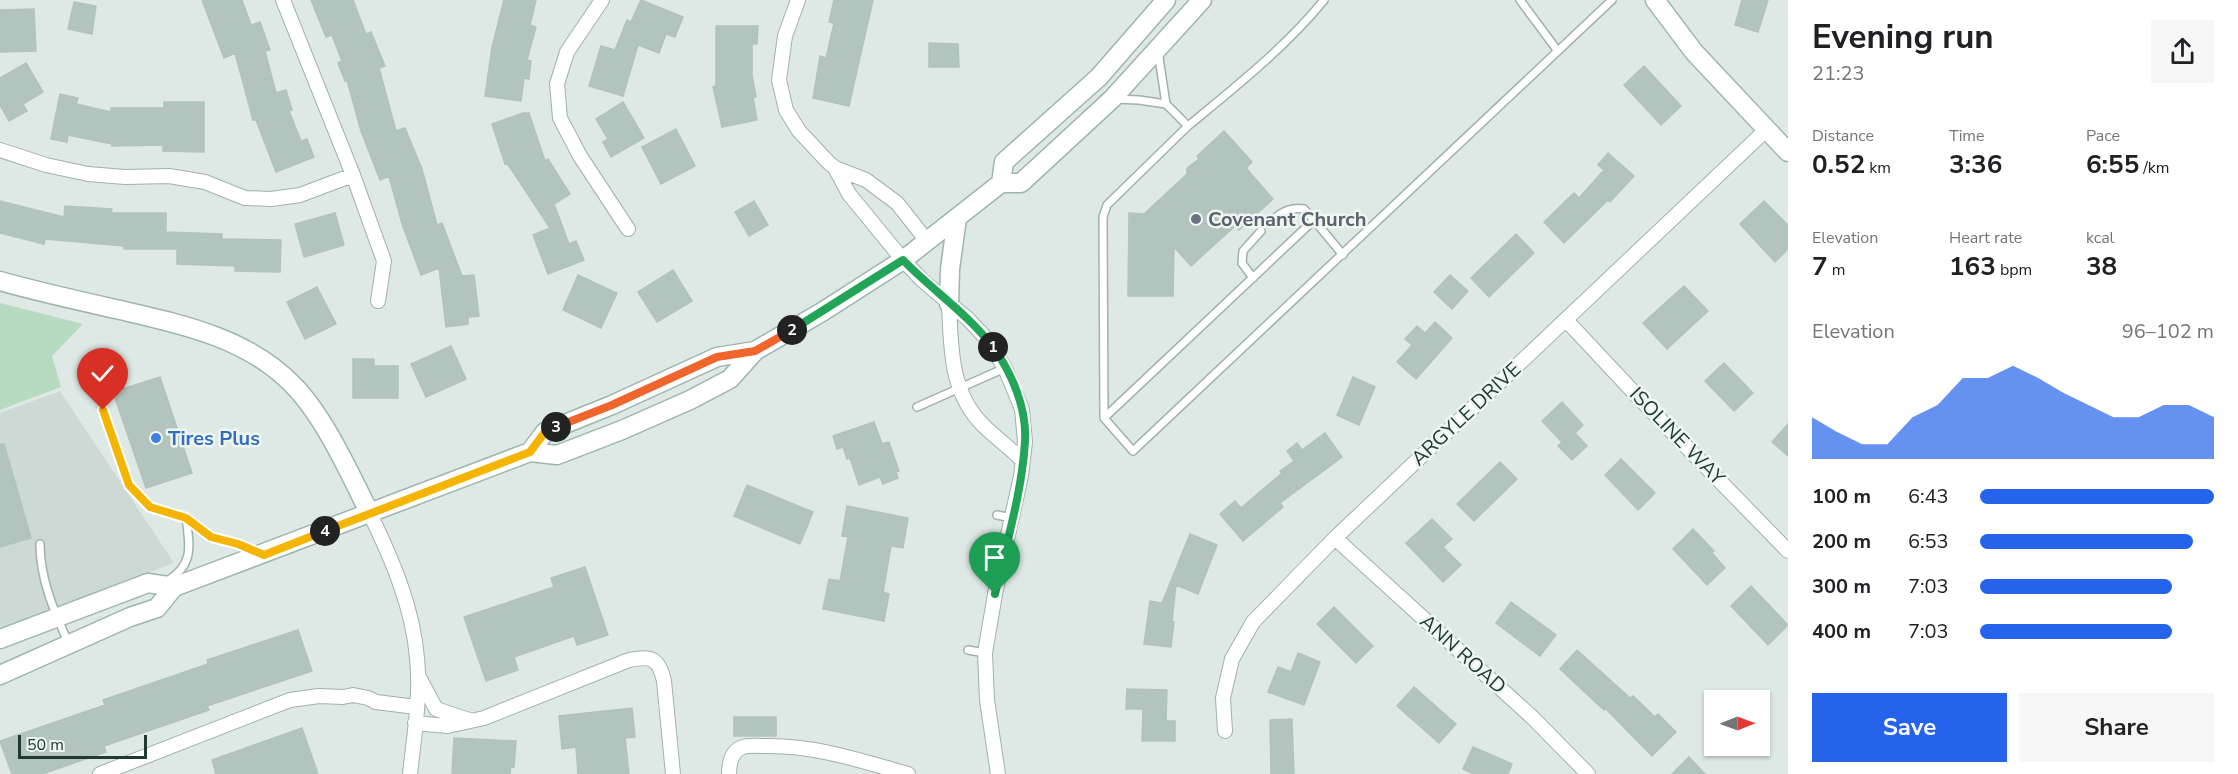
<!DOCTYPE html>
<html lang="en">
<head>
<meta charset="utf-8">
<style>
	body { margin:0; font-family:"Nunito Sans",sans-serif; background:#f6f6f6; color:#202124; height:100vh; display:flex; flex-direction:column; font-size:22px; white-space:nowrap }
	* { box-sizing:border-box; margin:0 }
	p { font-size:20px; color:#757577 }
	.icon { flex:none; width:33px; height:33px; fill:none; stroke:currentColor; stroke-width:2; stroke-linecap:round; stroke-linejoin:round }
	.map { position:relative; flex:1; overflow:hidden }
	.side { display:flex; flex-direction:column; background:#fff; width:450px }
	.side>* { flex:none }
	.needle { width:39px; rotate:89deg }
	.tools { position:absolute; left:1704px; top:690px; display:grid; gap:12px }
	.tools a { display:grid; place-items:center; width:66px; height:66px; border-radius:0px; background:#fff; box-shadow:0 2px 4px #0004; font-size:30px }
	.scale { position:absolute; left:18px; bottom:15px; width:129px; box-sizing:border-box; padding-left:6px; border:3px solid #203932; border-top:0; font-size:16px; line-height:21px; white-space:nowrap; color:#203932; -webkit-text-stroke:4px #eef6f2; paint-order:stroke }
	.pin { position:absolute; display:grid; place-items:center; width:51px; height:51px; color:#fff; margin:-62px -26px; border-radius:50% 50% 50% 0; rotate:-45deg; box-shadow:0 0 6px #0007 }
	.pin .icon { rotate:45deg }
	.km { position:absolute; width:30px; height:30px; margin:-15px; border-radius:50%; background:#222; color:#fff; font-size:16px; line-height:30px; text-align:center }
	.round { display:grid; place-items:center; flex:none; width:63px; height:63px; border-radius:0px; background:#f6f6f6 }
	.head { display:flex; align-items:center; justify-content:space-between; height:102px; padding:0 24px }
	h1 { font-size:33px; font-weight:700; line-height:45px }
	.figures { display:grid; grid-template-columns:repeat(3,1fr); gap:9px; height:102px; padding:6px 24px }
	.figures div { display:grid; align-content:center }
	.figures b { font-size:26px; font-weight:700 }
	.figures small { font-size:16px; font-weight:400 }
	.figures p { font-size:16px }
	.chart { height:168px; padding:12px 24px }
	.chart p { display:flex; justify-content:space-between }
	.chart svg { width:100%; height:108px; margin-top:6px; fill:#2563eb; opacity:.7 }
	.primary-button { display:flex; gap:12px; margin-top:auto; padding:12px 24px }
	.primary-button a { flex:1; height:69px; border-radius:0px; background:#2563eb; color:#fff; font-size:24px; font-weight:700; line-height:69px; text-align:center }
	.primary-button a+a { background:#f6f6f6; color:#202124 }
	ul { padding:0 24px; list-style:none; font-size:20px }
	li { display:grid; grid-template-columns:96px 72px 1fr; align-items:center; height:45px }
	li i { height:15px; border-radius:8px; background:#2563eb }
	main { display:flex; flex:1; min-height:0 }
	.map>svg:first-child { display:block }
	.built { fill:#ccd9d4 }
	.green { fill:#b6dbc1 }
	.building { fill:#b3c4be; stroke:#b1c3bc; stroke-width:1.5 }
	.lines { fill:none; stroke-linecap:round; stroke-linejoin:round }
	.lane-casing { stroke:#a1b1ac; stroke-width:10 }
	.street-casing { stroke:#a1b1ac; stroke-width:16 }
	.secondary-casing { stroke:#9db5ad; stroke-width:21 }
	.lane { stroke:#fff; stroke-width:7 }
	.street { stroke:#fff; stroke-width:14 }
	.secondary { stroke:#fff; stroke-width:18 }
	.split-1-casing { stroke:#fff; stroke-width:12 }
	.split-2-casing { stroke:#fff; stroke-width:12 }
	.split-3-casing { stroke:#fff; stroke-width:12 }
	.split-4-casing { stroke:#fff; stroke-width:12 }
	.split-5-casing { stroke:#fff; stroke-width:12 }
	.split-1 { stroke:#22a559; stroke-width:8 }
	.split-2 { stroke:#22a559; stroke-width:8 }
	.split-3 { stroke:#f0652b; stroke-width:8 }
	.split-4 { stroke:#f5b400; stroke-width:8 }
	.split-5 { stroke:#f5b400; stroke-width:8 }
	.worship-dot { fill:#6b7280; stroke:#eef6f2; stroke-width:2 }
	.shop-dot { fill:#3f7fe0; stroke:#eef6f2; stroke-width:2 }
	.labels { text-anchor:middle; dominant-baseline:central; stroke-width:5; stroke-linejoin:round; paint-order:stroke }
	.worship-label { font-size:20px; font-weight:bold; fill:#5b616d; stroke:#eef6f2; text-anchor:start }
	.street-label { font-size:20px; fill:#203932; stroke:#eef6f2 }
	.shop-label { font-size:20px; font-weight:bold; fill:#366cbe; stroke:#eef6f2; text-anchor:start }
</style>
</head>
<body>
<main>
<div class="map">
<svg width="1788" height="774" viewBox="0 0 1788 774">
	<rect width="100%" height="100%" fill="#dee9e5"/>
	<path class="built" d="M60,391L174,563L0,627V413Z"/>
	<path class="green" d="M0,303L83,324L52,356L61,387L0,410Z"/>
	<path class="building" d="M202,0H242L251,25L260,22L270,50L265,51L276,93L286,90L292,110L289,111L301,141L307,139L314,157L276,172L256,120H253L235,53L224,58Z
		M311,0H353L366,34L371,32L385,66L379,68L396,131L405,128L422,169L437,225L442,223L462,276L474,275L479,316L468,317V324L446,327L439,268L421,275L402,224L389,176L380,180L361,131L347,80L345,81L338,63L342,61L332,35L326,37Z
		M504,0H536L530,25L536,27L527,60L531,61L529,79L524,78L521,101L485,96L492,47Z
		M641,0L683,17L675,37L666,34L659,53L638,45L623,96L589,86L601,46L615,50L627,20L631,22Z
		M834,0H873L849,106L813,98L820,56L826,58L834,23L829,22Z
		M1742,0H1768L1758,32L1735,25Z
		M74,2L96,6L92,34L68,29Z
		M34,9L36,51L0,52V10Z
		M716,26H758L757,44H752V75L756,97H753L757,120L722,127L713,87L716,86Z
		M929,43L958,44L959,67H929Z
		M26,63L43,92L23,104L27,111L9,121L0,105V78Z
		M1644,66L1681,106L1661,125L1624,85Z
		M60,94L78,98L76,104L111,112V108H164V102H204V152L163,151V145L112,146V144L68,135L67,142L51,139Z
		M623,102L644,138L611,157L603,142L608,139L596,119Z
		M523,113H529L545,161L548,159L570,194L554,204L569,244L576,241L584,260L548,274L533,235L550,228L507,163L505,164L492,124Z
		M676,129L695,166L661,184L642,147Z
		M1224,131L1252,162L1246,168L1273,199L1239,230L1235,226L1191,266L1174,247L1173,296H1128L1129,213L1144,214L1187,174V168L1199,159L1197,156Z
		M1608,153L1634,176L1610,202L1608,200L1564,243L1544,222L1574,193L1579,198L1604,170L1598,165Z
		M0,201L64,217L65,206L112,209L111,213H166V232L222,234V239L281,240L280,272L235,271V266L177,264V249H124V246L45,239L44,244L0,233Z
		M754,201L768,225L749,236L735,212Z
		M1764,201L1788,225V249L1775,262L1740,224Z
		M335,213L344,245L304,257L295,224Z
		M1516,234L1534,253L1489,297L1471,278Z
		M673,270L692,301L657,322L638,292Z
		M578,275L617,293L601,328L563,310Z
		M1450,275L1468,291L1452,309L1434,292Z
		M1684,286L1708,311L1667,349L1643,323Z
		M317,287L336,324L305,339L287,302Z
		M1435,322L1452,338L1416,379L1397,362L1412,345L1405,339L1417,326L1425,333Z
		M451,346L466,379L426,397L411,364Z
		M353,359H374V366H398V398H353Z
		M1724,363L1753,393L1734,411L1705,381Z
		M160,377L192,473L146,488L113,392Z
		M1353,377L1375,387L1359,425L1337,415Z
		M1562,402L1583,425L1575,433L1587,446L1572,460L1558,446L1562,442L1542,421Z
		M874,422L882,444L889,442L899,471L896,472L898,478L883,484L880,477L859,485L850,458L847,459L843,447L837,449L833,436Z
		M1788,424V456L1772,442Z
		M1325,433L1342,457L1280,503L1283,507L1243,541L1220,514L1235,501L1241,508L1282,473L1280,471L1294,461L1287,451L1297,443L1302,450Z
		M0,444H4L31,538L0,547Z
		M1621,459L1655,493L1638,510L1605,475Z
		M1500,462L1517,479L1474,521L1457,504Z
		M747,485L813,512L800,544L734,516Z
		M847,506L908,518L903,548L891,546L883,592L889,594L884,621L823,609L829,579L840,581L848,537L842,536Z
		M1432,519L1452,539L1443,547L1461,565L1443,582L1406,543Z
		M1693,529L1714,551L1712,553L1725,568L1707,585L1673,549Z
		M1190,534L1217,545L1198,594L1176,585L1172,621L1174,622L1171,647L1144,644L1150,601L1162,603Z
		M585,567L608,635L577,645L574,636L514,657L518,670L486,681L464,617L554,587L551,578Z
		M1751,586L1788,625L1768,645L1731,606Z
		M1511,602L1556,635L1540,656L1496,623Z
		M1334,607L1373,646L1356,663L1317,624Z
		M298,630L312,671L207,706L209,710L104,746L106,752L42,774H12L0,741L105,705L103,700L208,664L207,660Z
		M1577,650L1630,698L1633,696L1655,717L1658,714L1676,732L1652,756L1605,708L1604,710L1560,669Z
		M1298,653L1320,662L1304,705L1268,692L1278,667L1291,672Z
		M1414,687L1456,724L1439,743L1397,706Z
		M1127,689L1167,690L1166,721H1175V741H1142L1143,709H1126Z
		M632,708L635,737L625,738L629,774H578L576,747L562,749L559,716Z
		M734,717H776V736H734Z
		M1292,719L1294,774H1271L1270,720Z
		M302,728L318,774H216L212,760Z
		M454,738L516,741L514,767L511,766L510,774H452Z
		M1473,747L1512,764L1508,774H1474L1463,769Z
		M1689,757L1705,774H1672Z"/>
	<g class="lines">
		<defs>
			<path id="lane" d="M1520,0L1557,50
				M1115,99L1139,100L1166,104L1158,51
				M1166,104L1188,126L1107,205L1103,217L1104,418L1133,451L1612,0
				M1188,126C1234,88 1286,47 1324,0
				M1271,221C1282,212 1289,207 1304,209L1314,220
				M1253,278L1242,263L1243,251L1261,231
				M917,407L1005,368
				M103,410L129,485L150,507L186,518L211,537L238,544L258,552
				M1104,418L1314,220L1343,255
				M997,515L1012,518
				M40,544C40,579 54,611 68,642
				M167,581C194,565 190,546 186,518
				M968,650L985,653"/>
			<path id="street" d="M283,0L353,175L384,261L378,301
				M602,0L567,52L557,84L560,118L580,156L628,229
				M798,0L785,36L779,80L786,110L799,131L828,162L835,168L866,180L897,203L927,241
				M0,150L46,165L88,174L125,177L169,176L205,182L245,198L271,199L300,195L353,175
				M835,168L849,194L903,260L922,280L968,319L985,337L1005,368L1022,409L1025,442L1021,476L995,594L985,653L987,700L998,774
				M949,304C951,348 950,393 984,426C996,438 1010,448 1022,460
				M1566,320L1639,398L1788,551
				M370,514C392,559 413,608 417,658C421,696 414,736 410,774
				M1335,538L1533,718L1588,774
				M420,679L436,709L469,720
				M415,723L448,726L484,718L629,660C652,655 659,659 664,681L673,774
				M1225,731L1223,698L1232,659L1253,622L1335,538L1766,130
				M100,774L290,700L319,696L343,697L353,695L368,698L376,702L416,707
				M729,774C729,764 731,751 743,747C749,745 759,746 766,746C815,745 861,761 908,774"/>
			<path id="secondary" d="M1655,0L1694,52L1788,152
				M1001,183H1021L1112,99L1202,0
				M0,281C39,292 80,301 120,310C181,324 248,338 293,385C324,416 350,474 370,514
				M949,304L950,269L957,218
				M530,452L545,432L612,405L717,357L755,351
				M0,639L148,583L174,587L530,452L557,455L622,430L690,400L730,379L755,351L822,312L903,260L1001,183L1004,162L1099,77L1166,0
				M0,675L130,617L157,608L174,587"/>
		</defs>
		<use href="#lane" class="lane-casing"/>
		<use href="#street" class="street-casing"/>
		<use href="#secondary" class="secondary-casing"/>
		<use href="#lane" class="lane"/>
		<use href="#street" class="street"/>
		<use href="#secondary" class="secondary"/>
	</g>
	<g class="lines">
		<defs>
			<path id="split-1" d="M993,347C1012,373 1027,409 1025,441C1022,493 1006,544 995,594"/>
			<path id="split-2" d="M792,330L903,260C932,290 968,314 993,347"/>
			<path id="split-3" d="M556,427L612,405L717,357L755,351L792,330"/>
			<path id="split-4" d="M325,531L530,452L545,432L556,427"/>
			<path id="split-5" d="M103,410L129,485L150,507L186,518L211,537L238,544L264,555L325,531"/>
		</defs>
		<use href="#split-1" class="split-1-casing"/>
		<use href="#split-2" class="split-2-casing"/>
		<use href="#split-3" class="split-3-casing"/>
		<use href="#split-4" class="split-4-casing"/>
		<use href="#split-5" class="split-5-casing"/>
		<use href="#split-1" class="split-1"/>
		<use href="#split-2" class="split-2"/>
		<use href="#split-3" class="split-3"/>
		<use href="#split-4" class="split-4"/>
		<use href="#split-5" class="split-5"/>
	</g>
	<circle class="worship-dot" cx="1196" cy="219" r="6"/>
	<circle class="shop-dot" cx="156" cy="438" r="6"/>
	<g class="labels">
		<g class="worship-label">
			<text x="1208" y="219">Covenant Church</text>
		</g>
		<g class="street-label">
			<text transform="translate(1466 414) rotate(-43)">ARGYLE DRIVE</text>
			<text transform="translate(1677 436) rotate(46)">ISOLINE WAY</text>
			<text transform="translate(1463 654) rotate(42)">ANN ROAD</text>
		</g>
		<g class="shop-label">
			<text x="168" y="438">Tires Plus</text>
		</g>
	</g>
</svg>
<div class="tools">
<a><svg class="needle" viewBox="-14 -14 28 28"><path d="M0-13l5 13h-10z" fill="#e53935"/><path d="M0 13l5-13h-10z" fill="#757577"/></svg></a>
</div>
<div class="scale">50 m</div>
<div class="pin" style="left:995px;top:594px;background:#1e9e55"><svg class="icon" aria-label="arrive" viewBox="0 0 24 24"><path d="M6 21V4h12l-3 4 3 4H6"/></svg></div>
<div class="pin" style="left:103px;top:410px;background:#d93025"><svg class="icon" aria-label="check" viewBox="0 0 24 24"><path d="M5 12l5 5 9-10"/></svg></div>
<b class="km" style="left:993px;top:347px">1</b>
<b class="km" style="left:792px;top:330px">2</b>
<b class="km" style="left:556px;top:427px">3</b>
<b class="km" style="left:325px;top:531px">4</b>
</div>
<section class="side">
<div class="head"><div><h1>Evening run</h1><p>21:23</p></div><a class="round"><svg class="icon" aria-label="share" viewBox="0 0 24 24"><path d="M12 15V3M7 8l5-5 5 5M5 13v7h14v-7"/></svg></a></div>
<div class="figures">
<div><p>Distance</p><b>0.52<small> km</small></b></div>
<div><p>Time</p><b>3:36</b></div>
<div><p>Pace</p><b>6:55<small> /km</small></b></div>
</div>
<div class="figures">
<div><p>Elevation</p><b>7<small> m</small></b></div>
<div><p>Heart rate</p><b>163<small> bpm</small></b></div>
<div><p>kcal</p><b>38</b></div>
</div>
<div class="chart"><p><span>Elevation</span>96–102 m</p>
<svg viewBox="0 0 160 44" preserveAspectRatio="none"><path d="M0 44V27L10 33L20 38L30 38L40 27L50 22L60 11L70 11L80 6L90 11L100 17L110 22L120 27L130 27L140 22L150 22L160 27V44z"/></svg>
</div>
<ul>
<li><b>100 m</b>6:43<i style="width:100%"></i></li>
<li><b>200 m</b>6:53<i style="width:91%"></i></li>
<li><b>300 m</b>7:03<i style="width:82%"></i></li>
<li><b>400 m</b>7:03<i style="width:82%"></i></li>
</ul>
<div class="primary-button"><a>Save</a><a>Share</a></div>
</section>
</main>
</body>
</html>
